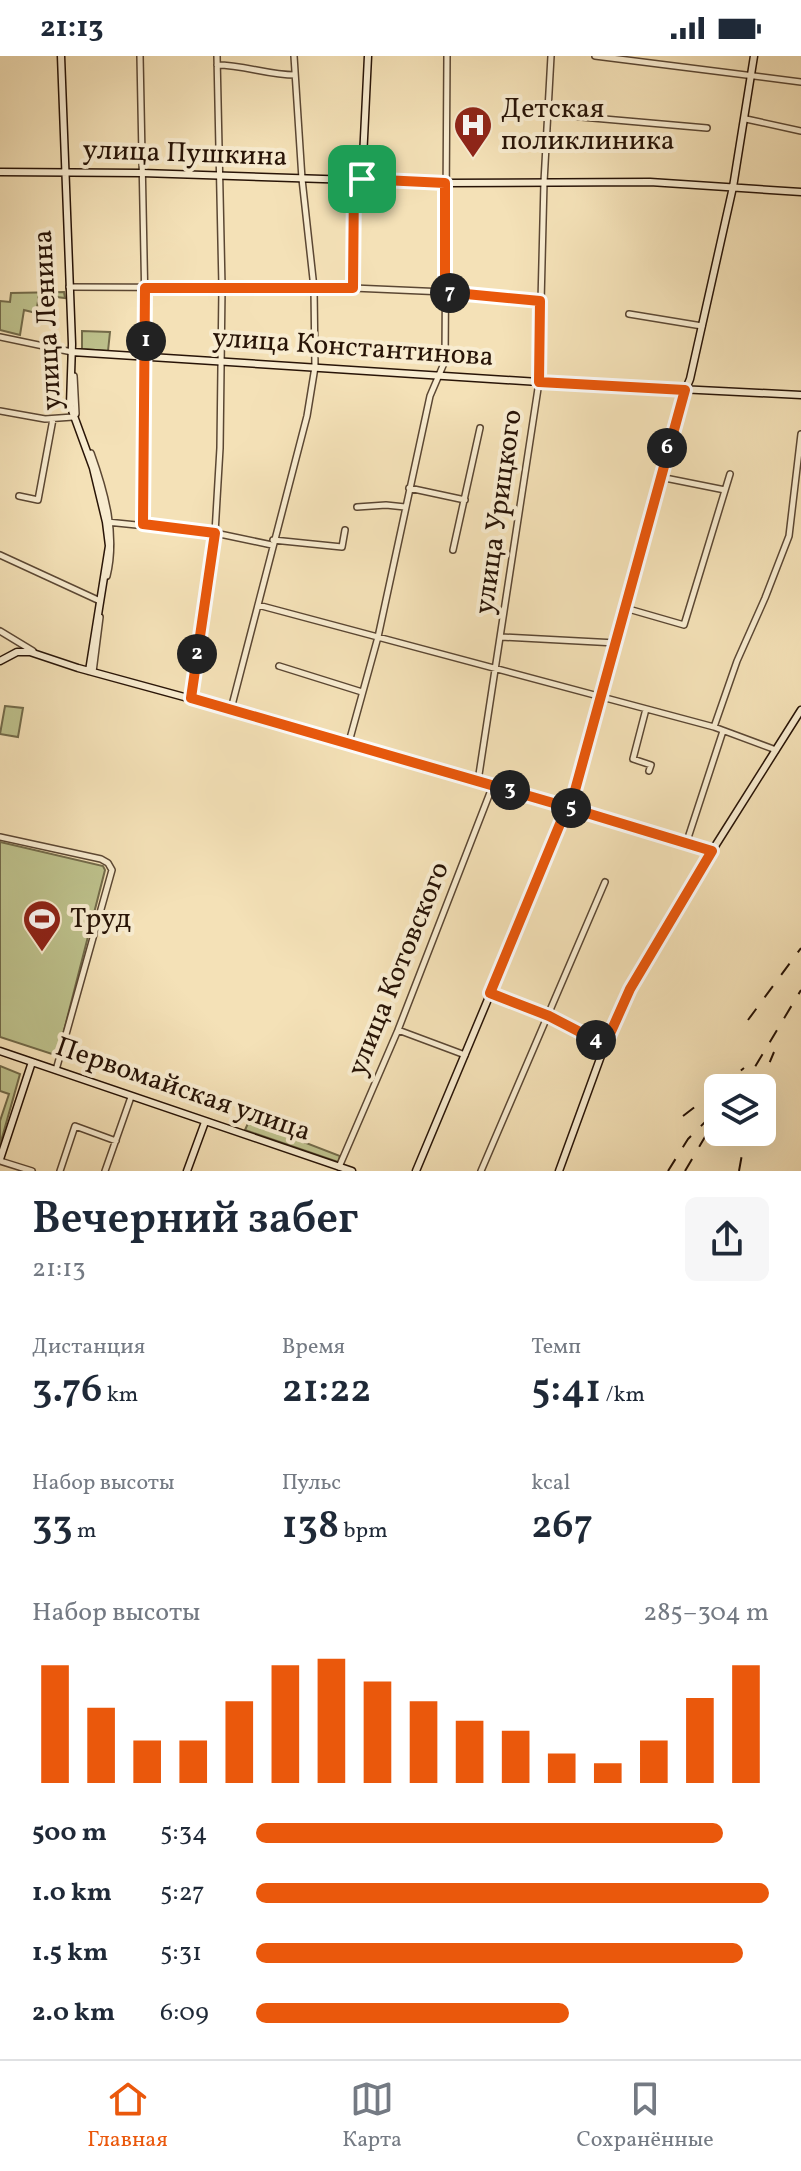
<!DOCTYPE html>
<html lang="ru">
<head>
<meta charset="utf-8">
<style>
	body { margin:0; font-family:Vollkorn,serif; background:#f6f6f7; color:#1f2937; height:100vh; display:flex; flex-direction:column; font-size:30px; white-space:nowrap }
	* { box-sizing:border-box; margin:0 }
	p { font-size:26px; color:#747a83 }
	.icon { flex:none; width:44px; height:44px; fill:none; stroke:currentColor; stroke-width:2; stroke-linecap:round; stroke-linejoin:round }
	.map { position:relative; height:1115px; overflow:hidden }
	.panel { display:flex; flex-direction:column; background:#fff; flex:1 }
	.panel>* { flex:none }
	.fabs { position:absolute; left:704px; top:1018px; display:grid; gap:16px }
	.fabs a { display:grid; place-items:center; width:72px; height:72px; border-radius:12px; background:#fff; box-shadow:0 8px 32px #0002; font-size:40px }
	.pin { position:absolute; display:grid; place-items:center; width:68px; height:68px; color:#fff; margin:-34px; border-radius:16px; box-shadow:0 4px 12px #0006 }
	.km { position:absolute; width:40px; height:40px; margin:-20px; border-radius:50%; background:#222; color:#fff; font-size:22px; line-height:40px; text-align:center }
	.round { display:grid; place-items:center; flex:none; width:84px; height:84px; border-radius:12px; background:#f6f6f7 }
	.summary { display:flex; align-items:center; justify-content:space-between; height:136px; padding:0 32px }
	h1 { font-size:44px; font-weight:600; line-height:60px }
	.stats { display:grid; grid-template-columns:repeat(3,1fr); gap:12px; height:136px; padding:8px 32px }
	.stats div { display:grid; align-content:center }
	.stats b { font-size:40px; font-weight:600 }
	.stats small { font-size:22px; font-weight:400 }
	.stats p { font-size:22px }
	.chart { height:224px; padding:16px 32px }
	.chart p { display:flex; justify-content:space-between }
	.chart svg { width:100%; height:144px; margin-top:8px; stroke:#ea580c; stroke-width:6 }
	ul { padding:0 32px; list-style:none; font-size:26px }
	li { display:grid; grid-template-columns:128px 96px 1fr; align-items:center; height:60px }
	li i { height:20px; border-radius:10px; background:#ea580c }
	.status { display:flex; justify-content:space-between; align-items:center; height:56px; padding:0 40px; background:#fff; direction:ltr }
	.status svg { height:22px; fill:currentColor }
	.dock { display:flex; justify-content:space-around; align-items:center; height:112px; border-top:2px solid #e0e1e3; background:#fff; font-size:22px; color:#747a83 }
	.dock a { display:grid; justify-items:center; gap:4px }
	.dock .on { color:#ea580c }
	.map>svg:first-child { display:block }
	.green { fill:#bec28d; stroke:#736b4a; stroke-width:2 }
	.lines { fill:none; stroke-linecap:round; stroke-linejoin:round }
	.street-casing { stroke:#5b4733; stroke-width:8 }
	.secondary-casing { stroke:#281407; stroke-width:9 }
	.street { stroke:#f8ecd0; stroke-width:5 }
	.secondary { stroke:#f8ecd0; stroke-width:6 }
	.rail { stroke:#281407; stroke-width:2; stroke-dasharray:14 14; stroke-linecap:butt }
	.route-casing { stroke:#fff; stroke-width:16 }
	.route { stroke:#ea580c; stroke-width:10 }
	.labels { text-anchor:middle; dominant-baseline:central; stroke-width:8; stroke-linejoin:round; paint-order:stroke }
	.poi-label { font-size:28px; fill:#281407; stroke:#f8ecd0; text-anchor:start }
	.street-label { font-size:28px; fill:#281407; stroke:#f8ecd0 }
</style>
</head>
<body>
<div class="status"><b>21:13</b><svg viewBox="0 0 49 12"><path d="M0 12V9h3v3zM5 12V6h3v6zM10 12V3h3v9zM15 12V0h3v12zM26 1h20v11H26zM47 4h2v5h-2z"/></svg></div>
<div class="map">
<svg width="801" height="1115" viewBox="0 0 801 1115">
	<rect width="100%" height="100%" fill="#f4e1b7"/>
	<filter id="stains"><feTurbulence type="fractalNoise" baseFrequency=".0025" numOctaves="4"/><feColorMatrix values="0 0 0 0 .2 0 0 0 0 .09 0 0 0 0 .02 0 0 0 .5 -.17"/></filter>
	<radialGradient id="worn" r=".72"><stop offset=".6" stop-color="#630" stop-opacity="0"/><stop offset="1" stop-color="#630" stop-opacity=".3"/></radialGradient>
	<path class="green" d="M64,236L65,242L39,239L36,257L24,254L20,279L0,274V245L10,246L11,237Z
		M82,275L110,276L108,295L82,293Z
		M5,650L23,652L18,681L0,678Z
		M0,786L103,810L105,814L58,998L55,999L0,981Z
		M0,1010L20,1018L0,1089V1065L9,1038L0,1035Z
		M249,1065L340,1100L338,1106L245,1074Z"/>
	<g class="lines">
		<defs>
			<path id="street" d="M140,0L146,301L143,468
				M595,0L801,26
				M217,9C244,9 268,19 295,19
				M547,58L707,72
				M746,63L801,75
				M69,231L353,232L445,236L540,245
				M353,232L354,123
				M629,258L702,270
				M0,281L72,296
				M74,320L76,358
				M0,355L45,363L73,361
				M91,397C105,436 117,479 107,520
				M660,421L725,434
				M409,432L465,444
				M19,440L38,444L53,363
				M357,451L386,449L405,451
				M107,466L215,477L272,489
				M273,484L342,491L345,474
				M453,494L480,372
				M0,499L100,545
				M258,549L714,671L776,694
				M625,552L684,569L730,418
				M0,575L33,595
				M501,581L616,587
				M279,610L362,636
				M93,616L100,561
				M191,642L215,477L220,392L222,231L217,0
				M231,653L307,360L315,311L314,232L302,123L294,0
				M646,653L633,703L651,709L649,715
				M714,671L737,605L765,542L789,480L801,378
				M349,686L378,581L430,340L445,305L447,0
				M478,725L539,326L544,126L551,0
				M0,781L101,803L108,807L112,814L56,1014
				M686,788L723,675
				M490,937L549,960L605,989
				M398,974L465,999
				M0,1105L32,1115
				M339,1111L398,974L493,729
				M60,1115L75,1070L116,1085
				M105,1115L131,1041
				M481,1115L605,826"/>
			<path id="secondary" d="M61,0L72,288L70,349L93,412L106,466L109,490L89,615
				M0,116L142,117L445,127L650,126L801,136
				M362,123L368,0
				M72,296L539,326L801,339
				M0,605L17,596H30L78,612L349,686L712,795
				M0,995L352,1115
				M0,1103L32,1006
				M187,1115L205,1066
				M416,1115L574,738L678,352L690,323L733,131L754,0
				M559,1115L605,989L630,933L712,795L801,654"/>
		</defs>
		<use href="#street" class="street-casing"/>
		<use href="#secondary" class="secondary-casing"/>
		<use href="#street" class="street"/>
		<use href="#secondary" class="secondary"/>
		<path class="rail" d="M748,964L801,892
			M719,1032L744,1012
			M738,1032L750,1019L801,934
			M759,1032L774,996
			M683,1060L718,1033
			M668,1115L688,1083L718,1053
			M685,1115L712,1069
			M739,1115L746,1076"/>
	</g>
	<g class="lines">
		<defs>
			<path id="route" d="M362,123H354L353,232H145L143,468L215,477L191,642L567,751L490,937L549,960L605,989L630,933L712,795L567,751L574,738L685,334L539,326L540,245L445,236V127L362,123"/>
		</defs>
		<use href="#route" class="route-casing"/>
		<use href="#route" class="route"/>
	</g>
	<defs>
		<symbol id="hospital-pin" viewBox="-11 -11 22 30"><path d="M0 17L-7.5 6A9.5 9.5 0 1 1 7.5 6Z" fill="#8f2418" stroke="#f8ecd0"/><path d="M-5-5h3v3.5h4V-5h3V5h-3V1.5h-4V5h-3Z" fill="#fff"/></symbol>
		<symbol id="stadium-pin" viewBox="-11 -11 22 30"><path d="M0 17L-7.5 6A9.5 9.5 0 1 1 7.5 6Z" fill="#8f2418" stroke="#f8ecd0"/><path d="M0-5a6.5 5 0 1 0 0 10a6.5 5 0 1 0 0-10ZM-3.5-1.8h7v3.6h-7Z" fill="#fff"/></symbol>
	</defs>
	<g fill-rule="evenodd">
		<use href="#hospital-pin" x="451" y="47" width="44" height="60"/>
		<use href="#stadium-pin" x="20" y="841" width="44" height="60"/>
	</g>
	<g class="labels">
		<g class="poi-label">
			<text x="501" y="53">Детская<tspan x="501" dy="32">поликлиника</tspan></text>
			<text x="70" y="863">Труд</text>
		</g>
		<g class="street-label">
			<text transform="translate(185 98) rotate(2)">улица Пушкина</text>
			<text transform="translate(48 264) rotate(-93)">улица Ленина</text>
			<text transform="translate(353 292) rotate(4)">улица Константинова</text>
			<text transform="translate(499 456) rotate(-82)">улица Урицкого</text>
			<text transform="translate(399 913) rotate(-68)">улица Котовского</text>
			<text transform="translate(183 1034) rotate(19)">Первомайская улица</text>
		</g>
	</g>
	<rect width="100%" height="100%" filter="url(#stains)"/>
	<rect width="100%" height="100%" fill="url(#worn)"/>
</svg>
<div class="fabs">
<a><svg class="icon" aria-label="layers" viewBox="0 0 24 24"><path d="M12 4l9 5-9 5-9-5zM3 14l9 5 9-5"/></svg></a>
</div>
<div class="pin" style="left:362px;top:123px;background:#1e9e55"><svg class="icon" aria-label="arrive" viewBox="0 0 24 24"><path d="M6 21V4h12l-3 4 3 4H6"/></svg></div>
<b class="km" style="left:146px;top:285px">1</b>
<b class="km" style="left:197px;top:598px">2</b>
<b class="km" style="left:510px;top:734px">3</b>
<b class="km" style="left:596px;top:984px">4</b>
<b class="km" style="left:571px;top:752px">5</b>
<b class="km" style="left:667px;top:392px">6</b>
<b class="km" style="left:450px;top:237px">7</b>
</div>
<section class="panel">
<div class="summary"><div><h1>Вечерний забег</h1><p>21:13</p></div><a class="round"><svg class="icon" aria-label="share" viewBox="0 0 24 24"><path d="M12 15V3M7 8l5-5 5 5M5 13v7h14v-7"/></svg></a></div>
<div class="stats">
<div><p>Дистанция</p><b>3.76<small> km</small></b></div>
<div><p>Время</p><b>21:22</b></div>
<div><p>Темп</p><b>5:41<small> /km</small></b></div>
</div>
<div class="stats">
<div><p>Набор высоты</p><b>33<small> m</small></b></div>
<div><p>Пульс</p><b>138<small> bpm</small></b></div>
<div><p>kcal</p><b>267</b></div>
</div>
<div class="chart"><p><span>Набор высоты</span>285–304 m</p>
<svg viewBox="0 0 160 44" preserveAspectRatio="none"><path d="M5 44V8M15 44V21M25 44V31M35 44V31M45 44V19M55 44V8M65 44V6M75 44V13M85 44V19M95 44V25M105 44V28M115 44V35M125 44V38M135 44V31M145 44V18M155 44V8"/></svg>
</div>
<ul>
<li><b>500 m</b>5:34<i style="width:91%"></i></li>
<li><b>1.0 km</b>5:27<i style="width:100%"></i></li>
<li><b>1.5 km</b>5:31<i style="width:95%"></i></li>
<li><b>2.0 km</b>6:09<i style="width:61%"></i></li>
</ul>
</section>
<nav class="dock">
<a class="on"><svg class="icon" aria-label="home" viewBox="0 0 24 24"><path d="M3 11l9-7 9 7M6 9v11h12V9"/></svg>Главная</a>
<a><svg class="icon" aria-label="map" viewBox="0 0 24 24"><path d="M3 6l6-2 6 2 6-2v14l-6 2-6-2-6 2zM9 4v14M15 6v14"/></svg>Карта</a>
<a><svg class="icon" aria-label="saved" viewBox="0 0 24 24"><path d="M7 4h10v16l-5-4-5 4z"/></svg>Сохранённые</a>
</nav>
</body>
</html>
